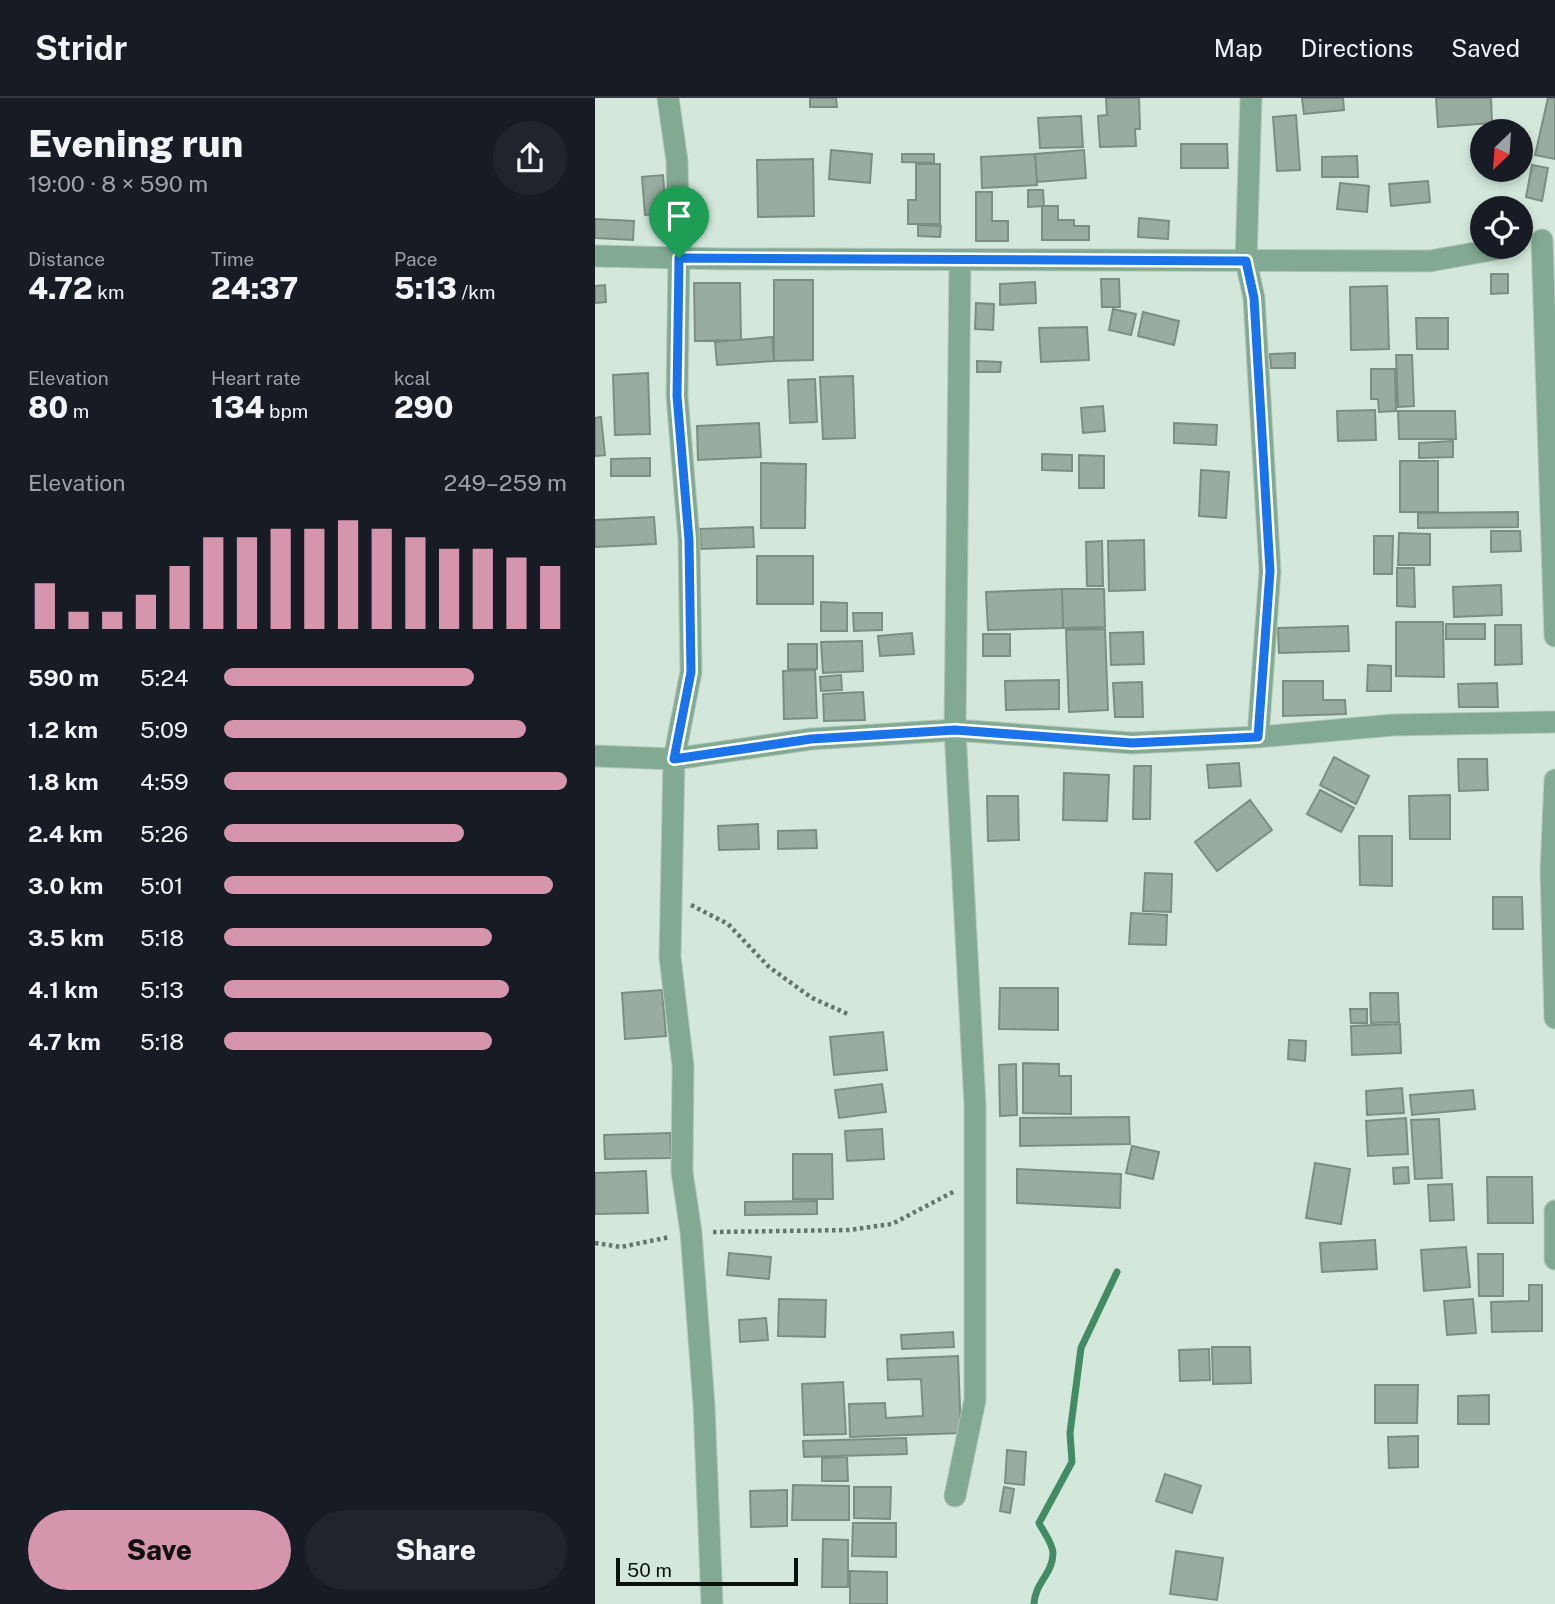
<!DOCTYPE html>
<html lang="en">
<head>
<meta charset="utf-8">
<style>
	body { margin:0; font-family:"Public Sans",sans-serif; background:#20242c; color:#f1f3f6; height:100vh; display:flex; flex-direction:column; font-size:26px; white-space:nowrap }
	* { box-sizing:border-box; margin:0 }
	p { font-size:23px; color:#9ea1a6 }
	.icon { flex:none; width:38px; height:38px; fill:none; stroke:currentColor; stroke-width:2; stroke-linecap:round; stroke-linejoin:round }
	.map { position:relative; flex:1; overflow:hidden }
	.details { display:flex; flex-direction:column; background:#171b24; width:595px }
	.details>* { flex:none }
	.needle { width:46px; rotate:205deg }
	.controls { position:absolute; left:875px; top:21px; display:grid; gap:14px }
	.controls a { display:grid; place-items:center; width:63px; height:63px; border-radius:50%; background:#171b24; box-shadow:0 4px 10px #0003; font-size:35px }
	.scale { position:absolute; left:21px; bottom:18px; width:182px; box-sizing:border-box; padding-left:7px; border:4px solid #0a110c; border-top:0; font-size:19px; line-height:24px; white-space:nowrap; color:#0a110c; -webkit-text-stroke:5px #d3e8db; paint-order:stroke }
	.pin { position:absolute; display:grid; place-items:center; width:60px; height:60px; color:#fff; margin:-72px -30px; border-radius:50% 50% 50% 0; rotate:-45deg; box-shadow:0 0 7px #0007 }
	.pin .icon { rotate:45deg }
	.round { display:grid; place-items:center; flex:none; width:74px; height:74px; border-radius:37px; background:#20242c }
	.overview { display:flex; align-items:center; justify-content:space-between; height:119px; padding:0 28px }
	h1 { font-size:38px; font-weight:800; line-height:52px }
	.stats { display:grid; grid-template-columns:repeat(3,1fr); gap:10px; height:119px; padding:7px 28px }
	.stats div { display:grid; align-content:center }
	.stats b { font-size:30px; font-weight:800 }
	.stats small { font-size:19px; font-weight:400 }
	.stats p { font-size:19px }
	.chart { height:196px; padding:14px 28px }
	.chart p { display:flex; justify-content:space-between }
	.chart svg { width:100%; height:126px; margin-top:7px; stroke:#d595ac; stroke-width:6 }
	.button { display:flex; gap:14px; margin-top:auto; padding:14px 28px }
	.button a { flex:1; height:80px; border-radius:42px; background:#d595ac; color:#111; font-size:28px; font-weight:800; line-height:80px; text-align:center }
	.button a+a { background:#20242c; color:#f1f3f6 }
	ul { padding:0 28px; list-style:none; font-size:23px }
	li { display:grid; grid-template-columns:112px 84px 1fr; align-items:center; height:52px }
	li i { height:18px; border-radius:9px; background:#d595ac }
	header { display:flex; align-items:center; gap:42px; box-sizing:border-box; height:98px; padding:0 35px; background:#171b24; border-bottom:2px solid #363941 }
	header strong { font-size:33px }
	nav { display:flex; gap:38px; margin-inline-start:auto; font-size:24px }
	main { display:flex; flex:1; min-height:0 }
	.map>svg:first-child { display:block }
	.lines { fill:none; stroke-linecap:round; stroke-linejoin:round }
	.stream { stroke:#438b64; stroke-width:7 }
	.building { fill:#98aca0; stroke:#7b8e82; stroke-width:2 }
	.minor-casing { stroke:#b3c6ba; stroke-width:23 }
	.path { stroke:#67746c; stroke-width:4.5; stroke-dasharray:3.5 3.5; stroke-linecap:butt }
	.minor { stroke:#82a991; stroke-width:21 }
	.route-casing { stroke:#fff; stroke-width:14 }
	.route { stroke:#1a73e8; stroke-width:9 }
</style>
</head>
<body>
<header>
<strong>Stridr</strong>
<nav><a>Map</a><a>Directions</a><a>Saved</a></nav>
</header>
<main>
<section class="details">
<div class="overview"><div><h1>Evening run</h1><p>19:00 · 8 × 590 m</p></div><a class="round"><svg class="icon" aria-label="share" viewBox="0 0 24 24"><path d="M12 15V3M7 8l5-5 5 5M5 13v7h14v-7"/></svg></a></div>
<div class="stats">
<div><p>Distance</p><b>4.72<small> km</small></b></div>
<div><p>Time</p><b>24:37</b></div>
<div><p>Pace</p><b>5:13<small> /km</small></b></div>
</div>
<div class="stats">
<div><p>Elevation</p><b>80<small> m</small></b></div>
<div><p>Heart rate</p><b>134<small> bpm</small></b></div>
<div><p>kcal</p><b>290</b></div>
</div>
<div class="chart"><p><span>Elevation</span>249–259 m</p>
<svg viewBox="0 0 160 44" preserveAspectRatio="none"><path d="M5 44V28M15 44V38M25 44V38M35 44V32M45 44V22M55 44V12M65 44V12M75 44V9M85 44V9M95 44V6M105 44V9M115 44V12M125 44V16M135 44V16M145 44V19M155 44V22"/></svg>
</div>
<ul>
<li><b>590 m</b>5:24<i style="width:73%"></i></li>
<li><b>1.2 km</b>5:09<i style="width:88%"></i></li>
<li><b>1.8 km</b>4:59<i style="width:100%"></i></li>
<li><b>2.4 km</b>5:26<i style="width:70%"></i></li>
<li><b>3.0 km</b>5:01<i style="width:96%"></i></li>
<li><b>3.5 km</b>5:18<i style="width:78%"></i></li>
<li><b>4.1 km</b>5:13<i style="width:83%"></i></li>
<li><b>4.7 km</b>5:18<i style="width:78%"></i></li>
</ul>
<div class="button"><a>Save</a><a>Share</a></div>
</section>
<div class="map">
<svg width="960" height="1506" viewBox="0 0 960 1506">
	<rect width="100%" height="100%" fill="#d3e8db"/>
	<g class="lines">
		<path class="stream" d="M439,1506C440,1484 458,1476 458,1455C458,1446 448,1433 444,1425L477,1364L475,1335L486,1250L522,1174"/>
	</g>
	<path class="building" d="M215,0H241L242,9H215Z
		M511,0H544L545,31H540L541,48L505,49L503,18L512,17Z
		M707,0H748L749,12L709,16Z
		M841,0H896L897,25L843,29Z
		M953,0H960V61L940,57Z
		M701,17L705,72L682,73L678,19Z
		M486,18L488,49L445,50L443,20Z
		M586,46H632L633,70H586Z
		M236,52L277,56L275,85L234,81Z
		M489,52L491,80L442,84L440,56Z
		M307,56H339V65L307,64Z
		M440,56L442,87L387,90L386,59Z
		M762,58L763,79H727V59Z
		M218,61L219,118L163,119L162,62Z
		M321,66H345V126H313V102H321Z
		M937,67L953,70L947,103L931,99Z
		M68,77L71,115L50,117L47,79Z
		M833,83L835,104L796,108L794,86Z
		M745,85L774,88L772,114L742,111Z
		M433,92H448L449,108L433,109Z
		M381,94H397V123H413V143H381Z
		M447,108H463V122H479V128H494V142H447Z
		M544,120L574,123L573,141L543,139Z
		M0,121L39,123L38,142L0,140Z
		M323,127L346,128L345,139L323,138Z
		M896,176H913V195L896,196Z
		M506,181H524L525,209H507Z
		M179,182H218V262L179,263Z
		M440,184L441,205L405,207V186Z
		M99,185H145L146,242L100,243Z
		M10,187L11,204L0,205V188Z
		M792,188L794,251L756,252L755,189Z
		M381,205L399,206L398,232L380,231Z
		M518,211L541,216L536,237L514,232Z
		M548,214L584,223L579,247L543,238Z
		M821,220H853V251H822Z
		M492,229L494,262L446,264L444,230Z
		M177,239L179,263L122,267L120,244Z
		M700,255V270H676L675,256Z
		M801,257H817L819,308L803,309Z
		M382,263L406,264L405,274H382Z
		M776,271H800L801,313L784,314L783,301H776Z
		M53,275L55,336L20,337L18,277Z
		M258,278L260,340L228,341L225,279Z
		M220,281L222,324L195,325L193,282Z
		M508,308L510,333L488,335L486,310Z
		M780,312L781,342L743,343L742,313Z
		M803,313H860L861,341H804Z
		M6,319L10,357L0,358V320Z
		M164,325L166,359L103,362L102,328Z
		M579,325L622,327L621,347L579,345Z
		M858,343V359L824,360V345Z
		M447,356L477,357V373L447,372Z
		M484,357L509,358V390H484Z
		M55,360V378H16V361Z
		M805,363H843V414H805Z
		M166,365L211,366L210,430H166Z
		M606,372L634,374L631,420L604,418Z
		M923,414V429L823,430V415Z
		M59,419L61,446L0,449V422Z
		M158,429L159,449L106,451L105,431Z
		M896,433H925L926,453L896,454Z
		M804,435L835,436V467H803Z
		M779,438H798L797,476H779Z
		M549,442L550,492L514,493L513,443Z
		M507,443L508,488H492L491,444Z
		M162,458H218V506H162Z
		M802,470H819L820,509L802,508Z
		M906,487L907,517L859,519L858,489Z
		M467,491H509L510,529L468,530Z
		M467,491L468,530L393,532L391,494Z
		M226,504L252,505V533H226Z
		M258,515H287V532L259,533Z
		M801,524H848L849,579L801,578Z
		M851,526H890V541H851Z
		M900,527H926L927,566L900,567Z
		M753,528L754,553L684,555L683,530Z
		M510,531L513,612L474,614L471,532Z
		M548,534L549,566L516,567L515,535Z
		M317,535L319,556L285,558L283,538Z
		M388,536H415V558H388Z
		M267,543L268,573L228,575L226,544Z
		M193,546H222V571H193Z
		M773,567L796,568V593H772Z
		M220,572L222,620L189,621L188,573Z
		M246,577L247,592L226,593L225,579Z
		M464,582V611L411,612L410,583Z
		M688,583H728V602H750L751,616L688,618Z
		M547,584L548,619H520L518,585Z
		M902,585L903,609H864L863,586Z
		M268,594L270,622L229,623L228,596Z
		M739,659L774,678L761,706L725,687Z
		M863,661H892L893,692L864,693Z
		M644,665L646,688L614,690L612,667Z
		M539,668H556L555,721H538Z
		M469,675L514,677L512,723L468,722Z
		M725,692L759,710L746,734L712,716Z
		M855,697V741H815L814,698Z
		M392,698H423L424,742L393,743Z
		M655,702L677,732L622,773L600,744Z
		M163,726L164,751L124,752L123,728Z
		M221,732L222,750L183,751V733Z
		M764,738H797V788L765,787Z
		M550,775L577,776L576,814L548,813Z
		M898,799H927L928,831H898Z
		M536,815L572,817L571,847L534,846Z
		M405,890H463V932L404,931Z
		M67,892L71,938L30,941L27,895Z
		M775,895H803L804,924L776,925Z
		M755,911H772V925H756Z
		M805,926L806,955L757,957L756,928Z
		M288,934L292,972L239,977L235,939Z
		M694,942L711,943L710,963L693,961Z
		M428,965L464,966V978H476V1016L428,1015Z
		M421,966L422,1017L405,1018L404,967Z
		M287,986L291,1014L244,1020L240,992Z
		M807,990L809,1015L772,1017L771,993Z
		M878,992L880,1011L817,1017L815,997Z
		M534,1019L535,1046L425,1048V1020Z
		M811,1020L813,1056L773,1058L771,1023Z
		M844,1021L847,1080L820,1081L816,1022Z
		M287,1031L289,1061L252,1063L250,1033Z
		M75,1035L76,1060L10,1061L9,1037Z
		M537,1048L564,1054L558,1081L531,1075Z
		M198,1056H237L238,1101H198Z
		M720,1065L755,1071L746,1126L711,1120Z
		M813,1069L814,1085L799,1086L798,1070Z
		M422,1071L526,1076L525,1110L422,1105Z
		M51,1073L53,1115L0,1116V1075Z
		M892,1079H937L938,1125H893Z
		M857,1086L859,1122L835,1123L833,1087Z
		M222,1103V1116L150,1117V1104Z
		M780,1142L782,1171L727,1174L725,1145Z
		M871,1149L875,1189L829,1193L826,1152Z
		M134,1155L176,1159L174,1181L132,1177Z
		M883,1156H908V1198H884Z
		M934,1187H947V1233L897,1234L896,1204L934,1203Z
		M184,1201L231,1202L230,1239L183,1238Z
		M878,1201L881,1235L852,1237L849,1203Z
		M171,1220L173,1242L145,1244L144,1222Z
		M358,1234L359,1249L307,1251L306,1237Z
		M617,1249H655L656,1285L618,1286Z
		M614,1251L615,1282L585,1283L584,1252Z
		M363,1258L366,1335L255,1339L254,1306L290,1305L291,1320L328,1318L326,1281L293,1282L292,1261Z
		M248,1284L251,1336L209,1337L207,1286Z
		M780,1287H823L822,1325H780Z
		M894,1297V1326H863V1298Z
		M823,1338V1369L794,1370L793,1339Z
		M311,1340L312,1356L209,1359L208,1343Z
		M412,1352L431,1354L429,1387L410,1385Z
		M252,1359L253,1383H227V1360Z
		M570,1376L606,1388L597,1415L561,1403Z
		M198,1387L254,1388V1422H197Z
		M259,1389H296L295,1421L259,1420Z
		M409,1389L419,1391L415,1415L405,1413Z
		M192,1392V1428L156,1429L155,1393Z
		M258,1425H301V1459L257,1458Z
		M228,1441L253,1442V1489H227Z
		M581,1453L628,1460L622,1502L575,1496Z
		M255,1473L292,1474V1506H255Z"/>
	<g class="lines">
		<defs>
			<path id="minor" d="M73,0L82,63L84,160L82,298L94,442L96,574L79,661L75,859L88,968L87,1074L96,1134L109,1307L117,1506
				M656,0L651,163L659,200L675,473L663,639
				M947,142L960,538
				M0,158L128,161L835,163L913,149
				M0,658L79,661L216,641L360,632L537,645L663,639L798,627L960,624
				M960,682L956,773L960,920
				M960,1113V1161
				M360,1398L380,1302V1007L360,632L365,162"/>
		</defs>
		<use href="#minor" class="minor-casing"/>
		<path class="path" d="M96,807L133,826L174,869L217,900L255,917
			M118,1134L254,1132L297,1126L360,1093
			M0,1145L26,1149L75,1139"/>
		<use href="#minor" class="minor"/>
	</g>
	<g class="lines">
		<defs>
			<path id="route" d="M84,160L651,163L659,200L675,473L663,639L537,645L360,632L216,641L79,661L96,574L94,442L82,298Z"/>
		</defs>
		<use href="#route" class="route-casing"/>
		<use href="#route" class="route"/>
	</g>
</svg>
<div class="controls">
<a><svg class="needle" viewBox="-14 -14 28 28"><path d="M0-13l5 13h-10z" fill="#e53935"/><path d="M0 13l5-13h-10z" fill="#9ea1a6"/></svg></a>
<a><svg class="icon" aria-label="locate" viewBox="0 0 24 24"><circle cx="12" cy="12" r="6"/><path d="M12 2v4M12 18v4M2 12h4M18 12h4"/></svg></a>
</div>
<div class="scale">50 m</div>
<div class="pin" style="left:84px;top:160px;background:#1e9e55"><svg class="icon" aria-label="arrive" viewBox="0 0 24 24"><path d="M6 21V4h12l-3 4 3 4H6"/></svg></div>
</div>
</main>
</body>
</html>
